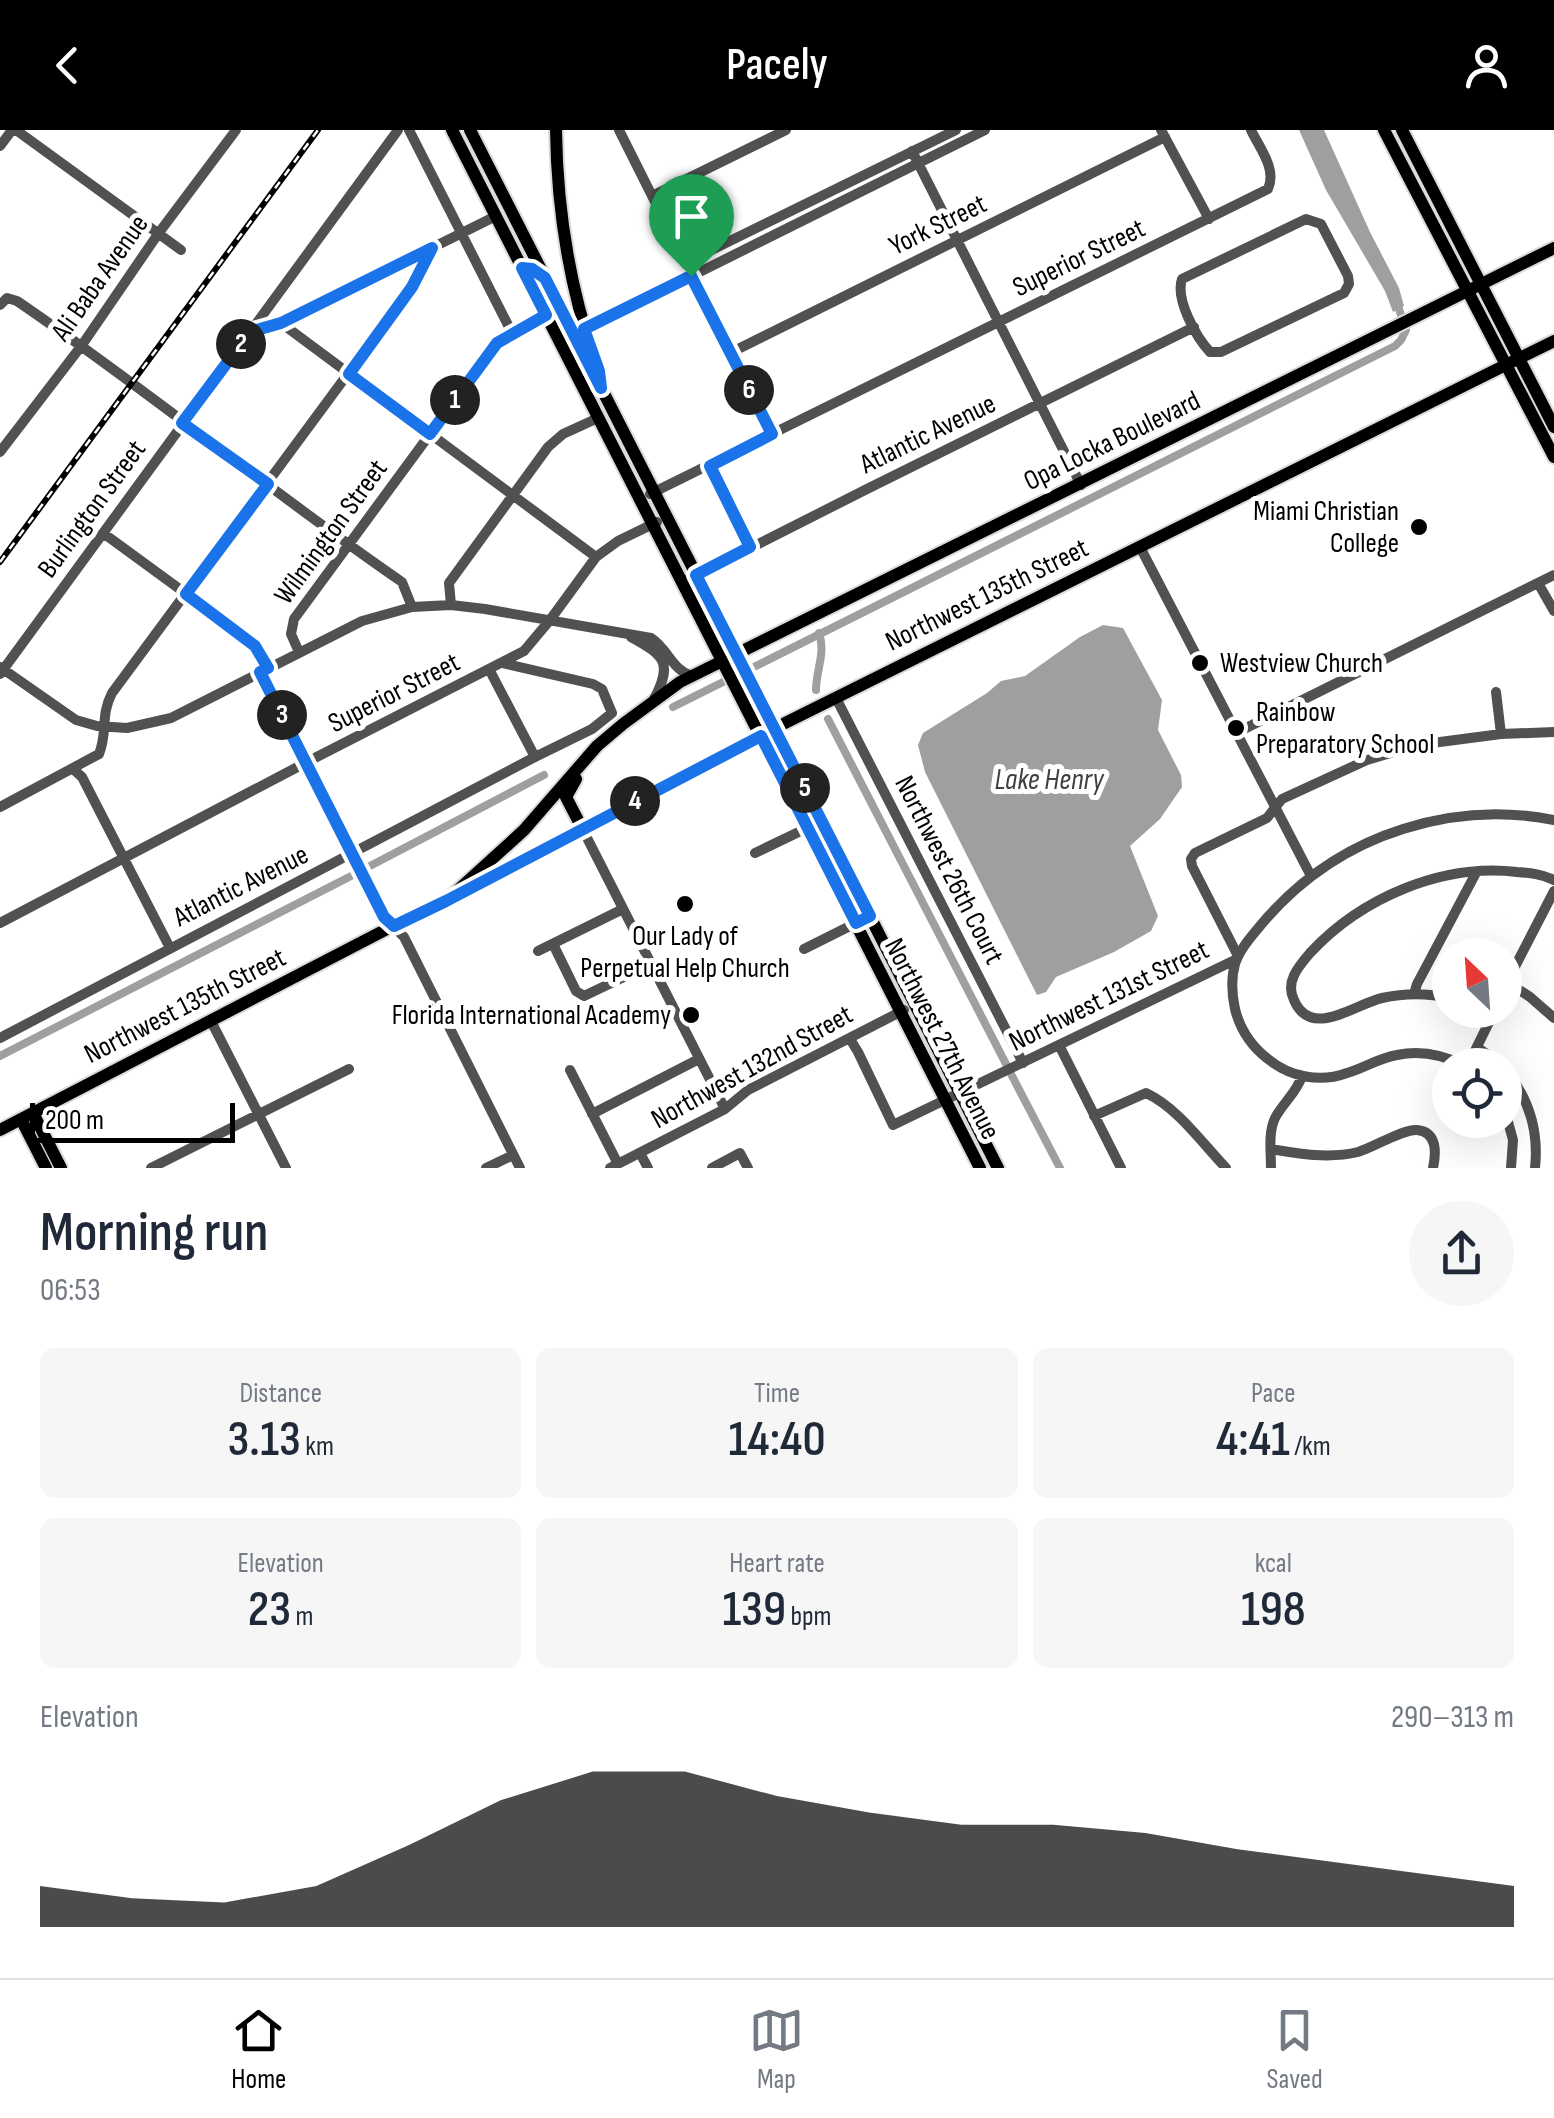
<!DOCTYPE html>
<html lang="en">
<head>
<meta charset="utf-8">
<style>
	body { margin:0; font-family:"Sofia Sans Condensed",sans-serif; background:#f6f6f7; color:#1f2937; height:100vh; display:flex; flex-direction:column; font-size:38px; white-space:nowrap }
	* { box-sizing:border-box; margin:0 }
	p { font-size:32px; color:#747a83 }
	.icon { flex:none; width:55px; height:55px; fill:none; stroke:currentColor; stroke-width:2; stroke-linecap:round; stroke-linejoin:round }
	.map { position:relative; height:1038px; overflow:hidden }
	.details { display:flex; flex-direction:column; background:#fff; flex:1 }
	.details>* { flex:none }
	.needle { width:65px; rotate:335deg }
	.tools { position:absolute; left:1432px; top:808px; display:grid; gap:20px }
	.tools a { display:grid; place-items:center; width:90px; height:90px; border-radius:50%; background:#fff; box-shadow:0 10px 40px #0002; font-size:50px }
	.scale { position:absolute; left:30px; bottom:25px; width:205px; box-sizing:border-box; padding-left:10px; border:5px solid #000; border-top:0; font-size:28px; line-height:35px; white-space:nowrap; color:#000; -webkit-text-stroke:8px #fff; paint-order:stroke }
	.pin { position:absolute; display:grid; place-items:center; width:85px; height:85px; color:#fff; margin:-102px -42px; border-radius:50% 50% 50% 0; rotate:-45deg; box-shadow:0 0 10px #0007 }
	.pin .icon { rotate:45deg }
	.km { position:absolute; width:50px; height:50px; margin:-25px; border-radius:50%; background:#222; color:#fff; font-size:28px; line-height:50px; text-align:center }
	.round { display:grid; place-items:center; flex:none; width:105px; height:105px; border-radius:52px; background:#f6f6f7 }
	.head { display:flex; align-items:center; justify-content:space-between; height:170px; padding:0 40px }
	h1 { font-size:55px; font-weight:600; line-height:75px }
	.stats { display:grid; grid-template-columns:repeat(3,1fr); gap:15px; height:170px; padding:10px 40px }
	.stats div { display:grid; align-content:center; border-radius:15px; background:#f6f6f7; text-align:center }
	.stats b { font-size:50px; font-weight:600 }
	.stats small { font-size:28px; font-weight:400 }
	.stats p { font-size:28px }
	.chart { height:280px; padding:20px 40px }
	.chart p { display:flex; justify-content:space-between }
	.chart svg { width:100%; height:180px; margin-top:10px; fill:#000; opacity:.7 }
	header { display:flex; justify-content:space-between; align-items:center; height:130px; padding:0 40px; background:#000; color:#fff; font-size:45px; font-weight:600 }
	.tab-bar { display:flex; justify-content:space-around; align-items:center; height:140px; border-top:2px solid #e0e1e3; background:#fff; font-size:28px; color:#747a83 }
	.tab-bar a { display:grid; justify-items:center; gap:5px }
	.tab-bar .current { color:#000 }
	.map>svg:first-child { display:block }
	.water { fill:#9f9f9f }
	.lines { fill:none; stroke-linecap:round; stroke-linejoin:round }
	.canal { stroke:#9f9f9f; stroke-width:8 }
	.major-casing { stroke:#dbdbdb; stroke-width:16 }
	.minor { stroke:#515151; stroke-width:10 }
	.major { stroke:#000; stroke-width:12 }
	.rail-casing { stroke:#000; stroke-width:6 }
	.rail { stroke:#fff; stroke-width:2.5; stroke-dasharray:8; stroke-linecap:butt }
	.route-casing { stroke:#fff; stroke-width:20 }
	.route { stroke:#1a73e8; stroke-width:12 }
	.poi-dot { fill:#000; stroke:#fff; stroke-width:4 }
	.labels { text-anchor:middle; dominant-baseline:central; stroke-width:10; stroke-linejoin:round; paint-order:stroke }
	.street-label { font-size:28px; fill:#000; stroke:#fff }
	.poi-label { font-size:28px; fill:#000; stroke:#fff; text-anchor:end }
	.water-label { font-size:30px; font-style:italic; fill:#404040; stroke:#fff }
</style>
</head>
<body>
<header><svg class="icon" aria-label="back" viewBox="0 0 24 24"><path d="M15 5l-7 7 7 7"/></svg>Pacely<svg class="icon" aria-label="person" viewBox="0 0 24 24"><circle cx="12" cy="8" r="4"/><path d="M4 21q1-7 8-7t8 7"/></svg></header>
<div class="map">
<svg width="1554" height="1038" viewBox="0 0 1554 1038">
	<rect width="100%" height="100%" fill="#fff"/>
	<path class="water" d="M1299,0H1324L1370,102L1399,158L1404,176L1393,182L1385,161L1326,60Z
		M1103,495L1123,498L1162,570L1158,600L1181,645L1182,657L1160,689L1130,716L1158,786L1151,801L1114,822L1056,847L1046,862L1037,865L925,642L918,615L923,603L987,563L1001,551L1025,546L1080,507Z"/>
	<g class="lines">
		<path class="canal" d="M744,542L1395,216L1401,210L1406,200L1399,179
			M816,560C816,540 826,523 819,503
			M673,577L731,548
			M828,589L1006,934
			M370,736L544,645
			M0,926L353,745
			M1011,944L1060,1038"/>
		<defs>
			<path id="major" d="M452,0L980,1038
				M470,0L998,1038
				M556,0C557,80 569,155 595,231
				M1384,0L1554,327
				M1402,0L1554,297
				M576,649L566,667L582,698
				M465,760L775,598L1554,211
				M33,983L61,1038
				M21,989L46,1038
				M0,1000L414,785L446,771L524,700L597,616L623,594L680,552L1554,118"/>
		</defs>
		<use href="#major" class="major-casing"/>
		<path class="minor" d="M16,0L181,120
			M409,0L512,203
			M619,0L772,305
			M1161,0L1209,89
			M0,16L12,0
			M912,21L1081,355
			M652,66L786,0
			M1306,89L1321,94L1348,146L1349,154L1344,163L1221,222H1210C1196,207 1175,169 1182,149Z
			M685,133L956,0
			M0,175L7,168L17,171C148,260 271,362 402,452L412,477
			M281,193L596,427
			M585,199L985,0
			M251,202L281,193L496,86
			M730,223L1165,7
			M0,322L82,215L158,104L236,0
			M710,335L750,417
			M650,364L1268,59C1277,39 1260,19 1251,0
			M103,403L248,509L257,518L268,538
			M1140,417L1311,746
			M683,452L869,358L1194,197
			M1538,453L1554,481
			M451,475L449,453L548,317L563,304L598,288
			M631,507C666,526 673,534 653,571
			M299,522L291,504L294,489L497,213L546,185
			M0,537L76,590L97,596L127,598L171,588L362,491L412,477L451,475L485,479L651,508C669,520 671,539 692,546
			M489,539L535,627
			M260,542L384,787L404,807L520,1038
			M0,544L398,0
			M1496,562L1501,604
			M836,568L1023,933
			M1236,603L1554,445
			M73,639L82,647L170,818
			M0,677L99,624C108,602 100,586 112,563L412,157L432,118
			M582,698L725,979
			M755,723L807,698
			M0,793L307,632L524,521L550,490L596,427L618,411L657,392
			M553,814L576,861L584,866L651,834
			M804,819L870,786
			M538,821L623,779
			M1238,826L1192,736L1191,729L1195,723L1267,688L1282,669L1367,630L1417,615L1501,604L1554,602
			M1507,852L1530,867L1554,888
			M1505,856L1554,761
			M1414,864L1417,854L1477,741
			M1450,868C1428,863 1404,863 1382,868C1355,874 1311,910 1294,870C1285,852 1298,837 1310,823C1361,768 1442,733 1517,742C1530,743 1542,744 1554,750
			M211,891L286,1038
			M0,908L535,627L592,599L612,583L602,559L593,554L502,533
			M850,909L858,922L893,995L1237,829
			M1059,915L1121,1038
			M1477,917L1501,935
			M1463,935C1443,925 1420,920 1397,925C1379,928 1364,938 1347,943C1320,953 1290,947 1268,929C1251,916 1240,899 1235,879C1232,865 1231,848 1235,834C1240,819 1251,807 1260,796C1299,749 1346,717 1403,699C1453,683 1503,680 1554,690
			M1468,935L1495,880
			M1505,939C1529,968 1539,1001 1535,1038
			M570,940L618,1034
			M1505,981L1513,1010L1511,1038
			M592,984L699,929
			M1094,986L1146,963C1178,978 1202,1013 1226,1038
			M1271,1019C1300,1024 1329,1029 1358,1022C1375,1017 1402,999 1417,1000C1438,1002 1436,1024 1433,1038
			M640,1023L648,1038
			M151,1038L349,939
			M486,1038L513,1025
			M610,1038L725,979L748,960L904,880
			M712,1038L740,1023L748,1038
			M1271,1038C1271,1022 1268,1003 1275,988C1283,973 1297,962 1302,946"/>
		<use href="#major" class="major"/>
		<defs>
			<path id="rail" d="M0,432L318,0"/>
		</defs>
		<use href="#rail" class="rail-casing"/>
		<use href="#rail" class="rail"/>
	</g>
	<g class="lines">
		<defs>
			<path id="route" d="M432,118L412,157L349,244L430,304L497,213L546,185L522,138L532,139L545,148L601,258L599,241L584,199L691,146L772,304L710,336L750,417L696,445L870,786L856,793L761,606L446,771L394,796L384,787L260,542L268,538L255,516L186,464L268,354L182,293L250,202L281,193Z"/>
		</defs>
		<use href="#route" class="route-casing"/>
		<use href="#route" class="route"/>
	</g>
	<g class="poi-dot">
		<circle cx="1419" cy="397" r="10"/>
		<circle cx="1200" cy="533" r="10"/>
		<circle cx="1236" cy="598" r="10"/>
		<circle cx="685" cy="774" r="10"/>
		<circle cx="691" cy="885" r="10"/>
	</g>
	<g class="labels">
		<g class="street-label">
			<text transform="translate(938 95) rotate(-26)">York Street</text>
			<text transform="translate(1079 128) rotate(-26)">Superior Street</text>
			<text transform="translate(100 148) rotate(-55)">Ali Baba Avenue</text>
			<text transform="translate(928 304) rotate(-26)">Atlantic Avenue</text>
			<text transform="translate(1112 311) rotate(-26)">Opa Locka Boulevard</text>
			<text transform="translate(92 379) rotate(-54)">Burlington Street</text>
			<text transform="translate(331 402) rotate(-54)">Wilmington Street</text>
			<text transform="translate(987 465) rotate(-26)">Northwest 135th Street</text>
			<text transform="translate(394 563) rotate(-27)">Superior Street</text>
			<text transform="translate(949 740) rotate(63)">Northwest 26th Court</text>
			<text transform="translate(241 756) rotate(-27)">Atlantic Avenue</text>
			<text transform="translate(1109 866) rotate(-26)">Northwest 131st Street</text>
			<text transform="translate(185 876) rotate(-27)">Northwest 135th Street</text>
			<text transform="translate(942 909) rotate(63)">Northwest 27th Avenue</text>
			<text transform="translate(752 937) rotate(-29)">Northwest 132nd Street</text>
		</g>
		<g class="poi-label">
			<text x="1399" y="381">Miami Christian<tspan x="1399" dy="32">College</tspan></text>
			<text x="1220" y="533" text-anchor="start">Westview Church</text>
			<text x="1256" y="582" text-anchor="start">Rainbow<tspan x="1256" dy="32">Preparatory School</tspan></text>
			<text x="685" y="806" text-anchor="middle">Our Lady of<tspan x="685" dy="32">Perpetual Help Church</tspan></text>
			<text x="671" y="885">Florida International Academy</text>
		</g>
		<g class="water-label">
			<text x="1049" y="650">Lake Henry</text>
		</g>
	</g>
</svg>
<div class="tools">
<a><svg class="needle" viewBox="-14 -14 28 28"><path d="M0-13l5 13h-10z" fill="#e53935"/><path d="M0 13l5-13h-10z" fill="#747a83"/></svg></a>
<a><svg class="icon" aria-label="locate" viewBox="0 0 24 24"><circle cx="12" cy="12" r="6"/><path d="M12 2v4M12 18v4M2 12h4M18 12h4"/></svg></a>
</div>
<div class="scale">200 m</div>
<div class="pin" style="left:691px;top:146px;background:#1e9e55"><svg class="icon" aria-label="arrive" viewBox="0 0 24 24"><path d="M6 21V4h12l-3 4 3 4H6"/></svg></div>
<b class="km" style="left:455px;top:270px">1</b>
<b class="km" style="left:241px;top:214px">2</b>
<b class="km" style="left:282px;top:585px">3</b>
<b class="km" style="left:635px;top:671px">4</b>
<b class="km" style="left:805px;top:658px">5</b>
<b class="km" style="left:749px;top:260px">6</b>
</div>
<section class="details">
<div class="head"><div><h1>Morning run</h1><p>06:53</p></div><a class="round"><svg class="icon" aria-label="share" viewBox="0 0 24 24"><path d="M12 15V3M7 8l5-5 5 5M5 13v7h14v-7"/></svg></a></div>
<div class="stats">
<div><p>Distance</p><b>3.13<small> km</small></b></div>
<div><p>Time</p><b>14:40</b></div>
<div><p>Pace</p><b>4:41<small> /km</small></b></div>
</div>
<div class="stats">
<div><p>Elevation</p><b>23<small> m</small></b></div>
<div><p>Heart rate</p><b>139<small> bpm</small></b></div>
<div><p>kcal</p><b>198</b></div>
</div>
<div class="chart"><p><span>Elevation</span>290–313 m</p>
<svg viewBox="0 0 160 44" preserveAspectRatio="none"><path d="M0 44V34L10 37L20 38L30 34L40 24L50 13L60 6L70 6L80 12L90 16L100 19L110 19L120 21L130 25L140 28L150 31L160 34V44z"/></svg>
</div>
</section>
<nav class="tab-bar">
<a class="current"><svg class="icon" aria-label="home" viewBox="0 0 24 24"><path d="M3 11l9-7 9 7M6 9v11h12V9"/></svg>Home</a>
<a><svg class="icon" aria-label="map" viewBox="0 0 24 24"><path d="M3 6l6-2 6 2 6-2v14l-6 2-6-2-6 2zM9 4v14M15 6v14"/></svg>Map</a>
<a><svg class="icon" aria-label="saved" viewBox="0 0 24 24"><path d="M7 4h10v16l-5-4-5 4z"/></svg>Saved</a>
</nav>
</body>
</html>
